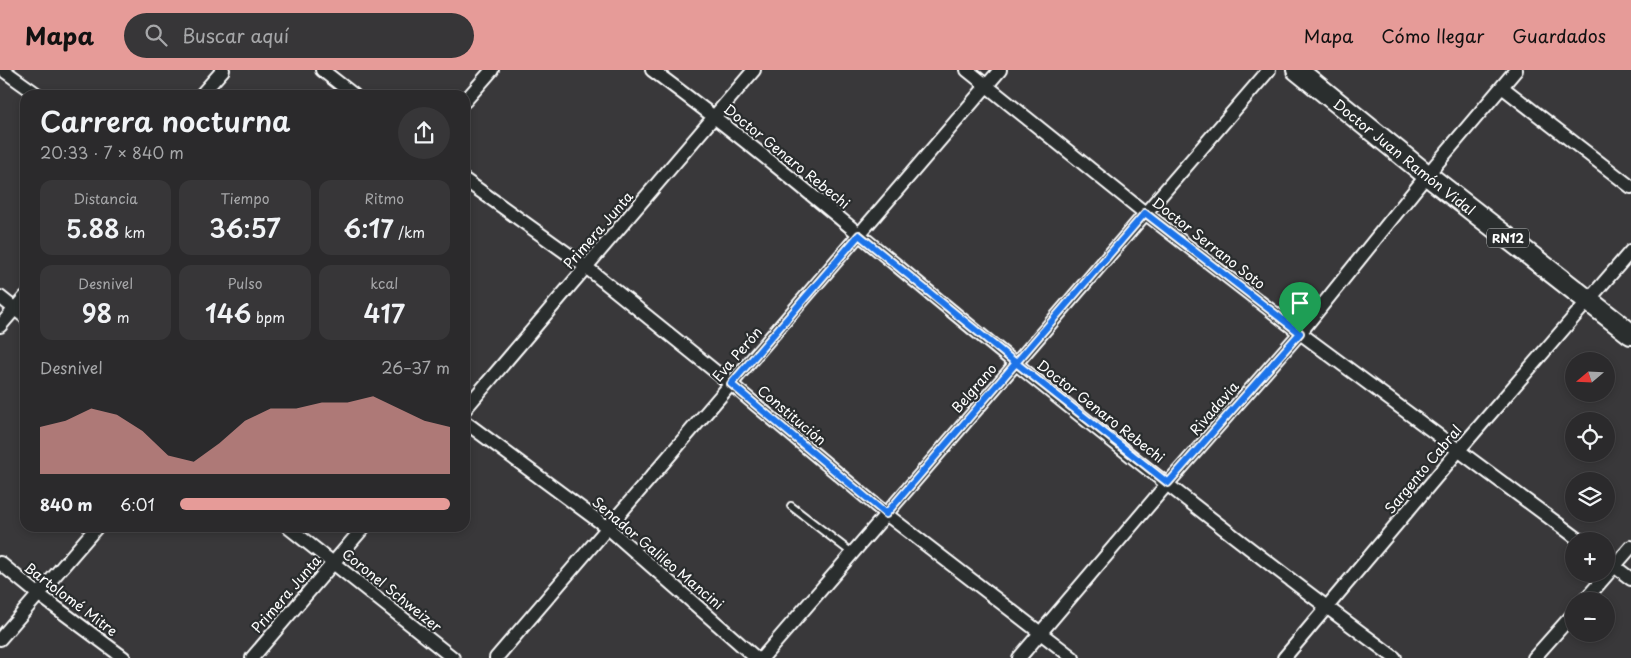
<!DOCTYPE html>
<html lang="es">
<head>
<meta charset="utf-8">
<style>
	body { margin:0; font-family:"Playpen Sans",sans-serif; background:#373638; color:#f1f3f6; height:100vh; display:flex; flex-direction:column; font-size:19px; white-space:nowrap }
	* { box-sizing:border-box; margin:0 }
	p { font-size:16px; color:#a6a7a9 }
	.icon { flex:none; width:28px; height:28px; fill:none; stroke:currentColor; stroke-width:2; stroke-linecap:round; stroke-linejoin:round }
	.map { position:relative; flex:1; overflow:hidden }
	.panel { position:absolute; left:20px; top:20px; width:450px; height:442px; display:flex; flex-direction:column; background:#2b2a2c; border-radius:15px; box-shadow:0 2px 8px #0003,0 0 0 1px #474648 }
	.panel>* { flex:none }
	.needle { width:32px; rotate:251deg }
	.fabs { position:absolute; left:1565px; top:282px; display:grid; gap:10px }
	.fabs a { display:grid; place-items:center; width:50px; height:50px; border-radius:50%; background:#2b2a2c; box-shadow:0 2px 8px #0003,0 0 0 1px #474648; font-size:25px }
	.pin { position:absolute; display:grid; place-items:center; width:42px; height:42px; color:#fff; margin:-51px -21px; border-radius:50% 50% 50% 0; rotate:-45deg; box-shadow:0 0 5px #0007 }
	.pin .icon { rotate:45deg }
	.round { display:grid; place-items:center; flex:none; width:52px; height:52px; border-radius:26px; background:#373638 }
	.overview { display:flex; align-items:center; justify-content:space-between; height:85px; padding:0 20px }
	h1 { font-size:28px; font-weight:600; line-height:38px }
	.figures { display:grid; grid-template-columns:repeat(3,1fr); gap:8px; height:85px; padding:5px 20px }
	.figures div { display:grid; align-content:center; border-radius:12px; background:#373638; text-align:center }
	.figures b { font-size:25px; font-weight:600 }
	.figures small { font-size:14px; font-weight:400 }
	.figures p { font-size:14px }
	.chart { height:140px; padding:10px 20px }
	.chart p { display:flex; justify-content:space-between }
	.chart svg { width:100%; height:90px; margin-top:5px; fill:#e69b98; opacity:.7 }
	ul { padding:0 20px; list-style:none; font-size:16px }
	li { display:grid; grid-template-columns:80px 60px 1fr; align-items:center; height:38px }
	li i { height:12px; border-radius:6px; background:#e69b98 }
	header { display:flex; align-items:center; gap:30px; box-sizing:border-box; height:70px; padding:0 25px; background:#e69b98; color:#111 }
	header strong { font-size:24px }
	nav { display:flex; gap:28px; margin-inline-start:auto; font-size:18px }
	.search { width:350px; height:45px; background:#373638; display:flex; align-items:center; gap:12px; box-sizing:border-box; padding:0 18px; border-radius:28px; color:#a6a7a9; font-size:19px }
	.map>svg:first-child { display:block }
	.lines { fill:none; stroke-linecap:round; stroke-linejoin:round }
	.service-casing { stroke:#fff; stroke-width:10 }
	.minor-casing { stroke:#fff; stroke-width:16 }
	.trunk-casing { stroke:#fff; stroke-width:24 }
	.service { stroke:#2a2d2e; stroke-width:6 }
	.minor { stroke:#2a2d2e; stroke-width:12 }
	.trunk { stroke:#2a2d2e; stroke-width:20 }
	.route-casing { stroke:#fff; stroke-width:10 }
	.route { stroke:#1a73e8; stroke-width:6 }
	.labels { text-anchor:middle; dominant-baseline:central; stroke-width:4.5; stroke-linejoin:round; paint-order:stroke }
	.shield { fill:#2a2d2e; stroke:#bfc0c0; stroke-width:1 }
	.shield-label { font-size:12px; font-weight:bold; fill:#fff }
	.street-label { font-size:14px; fill:#fff; stroke:#2a2d2e }
</style>
</head>
<body>
<header>
<strong>Mapa</strong>
<div class="search"><svg class="icon" aria-label="search" viewBox="0 0 24 24"><circle cx="10" cy="10" r="6"/><path d="M15 15l6 6"/></svg>Buscar aquí</div>
<nav><a>Mapa</a><a>Cómo llegar</a><a>Guardados</a></nav>
</header>
<div class="map">
<svg width="1631" height="588" viewBox="0 0 1631 588">
	<rect width="100%" height="100%" fill="#39383a"/>
	<filter id="ink" filterUnits="userSpaceOnUse"><feTurbulence type="fractalNoise" baseFrequency=".02" numOctaves="2"/><feDisplacementMap in="SourceGraphic" scale="10" xChannelSelector="R" yChannelSelector="G"/><feConvolveMatrix kernelMatrix="1 2 1 2 8 2 1 2 1" color-interpolation-filters="sRGB"/></filter>
	<g filter="url(#ink)">
		<g class="lines">
			<defs>
				<path id="service" d="M791,436L852,483"/>
				<path id="minor" d="M3,0L38,25
					M322,0L354,25
					M652,0C777,92 894,195 1015,293C1140,394 1266,493 1395,588
					M967,0L1145,143L1300,263L1581,471
					M1502,17L1631,117
					M201,25L223,0
					M465,31L492,0
					M465,110L586,197L731,314L886,444L1073,588
					M0,227L25,247
					M0,256L25,227
					M465,339L754,0
					M465,352L608,458L756,588
					M289,458L453,588
					M1606,490L1631,509
					M0,493L38,524L124,588
					M1584,531L1631,477
					M0,569L96,458
					M252,588L363,458
					M496,588L1000,0
					M762,588L1269,0
					M1019,588L1168,413L1300,263L1427,105L1516,0
					M1284,588L1459,380L1631,181
					M1534,588L1574,543"/>
				<g id="trunk">
					<path id="s1" d="M1297,0L1427,105L1631,264"/>
				</g>
			</defs>
			<use href="#service" class="service-casing"/>
			<use href="#minor" class="minor-casing"/>
			<use href="#trunk" class="trunk-casing"/>
			<use href="#service" class="service"/>
			<use href="#minor" class="minor"/>
			<use href="#trunk" class="trunk"/>
		</g>
	</g>
	<g class="lines" filter="url(#ink)">
		<defs>
			<path id="route" d="M1300,263L1145,143L886,444L731,314L859,165L1016,293L1168,413L1300,263"/>
		</defs>
		<use href="#route" class="route-casing"/>
		<use href="#route" class="route"/>
	</g>
	<g class="labels">
		<rect class="shield" x="1487" y="158.5" width="42" height="19" rx="4"/>
		<g class="shield-label">
			<text x="1508" y="168">RN12</text>
		</g>
		<g class="street-label">
			<text transform="translate(787 86) rotate(39)">Doctor Genaro Rebechi</text>
			<text stroke="none"><textPath href="#s1" startOffset="138">Doctor Juan Ramón Vidal</textPath></text>
			<text transform="translate(598 160) rotate(-49)">Primera Junta</text>
			<text transform="translate(1209 173) rotate(38)">Doctor Serrano Soto</text>
			<text transform="translate(737 284) rotate(-49)">Eva Perón</text>
			<text transform="translate(974 318) rotate(-49)">Belgrano</text>
			<text transform="translate(1214 338) rotate(-49)">Rivadavia</text>
			<text transform="translate(1101 341) rotate(38)">Doctor Genaro Rebechi</text>
			<text transform="translate(792 345) rotate(40)">Constitución</text>
			<text transform="translate(1423 399) rotate(-50)">Sargento Cabral</text>
			<text transform="translate(658 483) rotate(40)">Senador Galileo Mancini</text>
			<text transform="translate(392 520) rotate(39)">Coronel Schweizer</text>
			<text transform="translate(286 524) rotate(-49)">Primera Junta</text>
			<text transform="translate(71 529) rotate(37)">Bartolomé Mitre</text>
		</g>
	</g>
</svg>
<div class="fabs">
<a><svg class="needle" viewBox="-14 -14 28 28"><path d="M0-13l5 13h-10z" fill="#e53935"/><path d="M0 13l5-13h-10z" fill="#a6a7a9"/></svg></a>
<a><svg class="icon" aria-label="locate" viewBox="0 0 24 24"><circle cx="12" cy="12" r="6"/><path d="M12 2v4M12 18v4M2 12h4M18 12h4"/></svg></a>
<a><svg class="icon" aria-label="layers" viewBox="0 0 24 24"><path d="M12 4l9 5-9 5-9-5zM3 14l9 5 9-5"/></svg></a>
<a>+</a>
<a>−</a>
</div>
<div class="pin" style="left:1300px;top:263px;background:#1e9e55"><svg class="icon" aria-label="arrive" viewBox="0 0 24 24"><path d="M6 21V4h12l-3 4 3 4H6"/></svg></div>
<section class="panel">
<div class="overview"><div><h1>Carrera nocturna</h1><p>20:33 · 7 × 840 m</p></div><a class="round"><svg class="icon" aria-label="share" viewBox="0 0 24 24"><path d="M12 15V3M7 8l5-5 5 5M5 13v7h14v-7"/></svg></a></div>
<div class="figures">
<div><p>Distancia</p><b>5.88<small> km</small></b></div>
<div><p>Tiempo</p><b>36:57</b></div>
<div><p>Ritmo</p><b>6:17<small> /km</small></b></div>
</div>
<div class="figures">
<div><p>Desnivel</p><b>98<small> m</small></b></div>
<div><p>Pulso</p><b>146<small> bpm</small></b></div>
<div><p>kcal</p><b>417</b></div>
</div>
<div class="chart"><p><span>Desnivel</span>26–37 m</p>
<svg viewBox="0 0 160 44" preserveAspectRatio="none"><path d="M0 44V21L10 18L20 12L30 15L40 23L50 35L60 38L70 29L80 18L90 12L100 12L110 9L120 9L130 6L140 12L150 18L160 21V44z"/></svg>
</div>
<ul>
<li><b>840 m</b>6:01<i style="width:100%"></i></li>
</ul>
</section>
</div>
</body>
</html>
